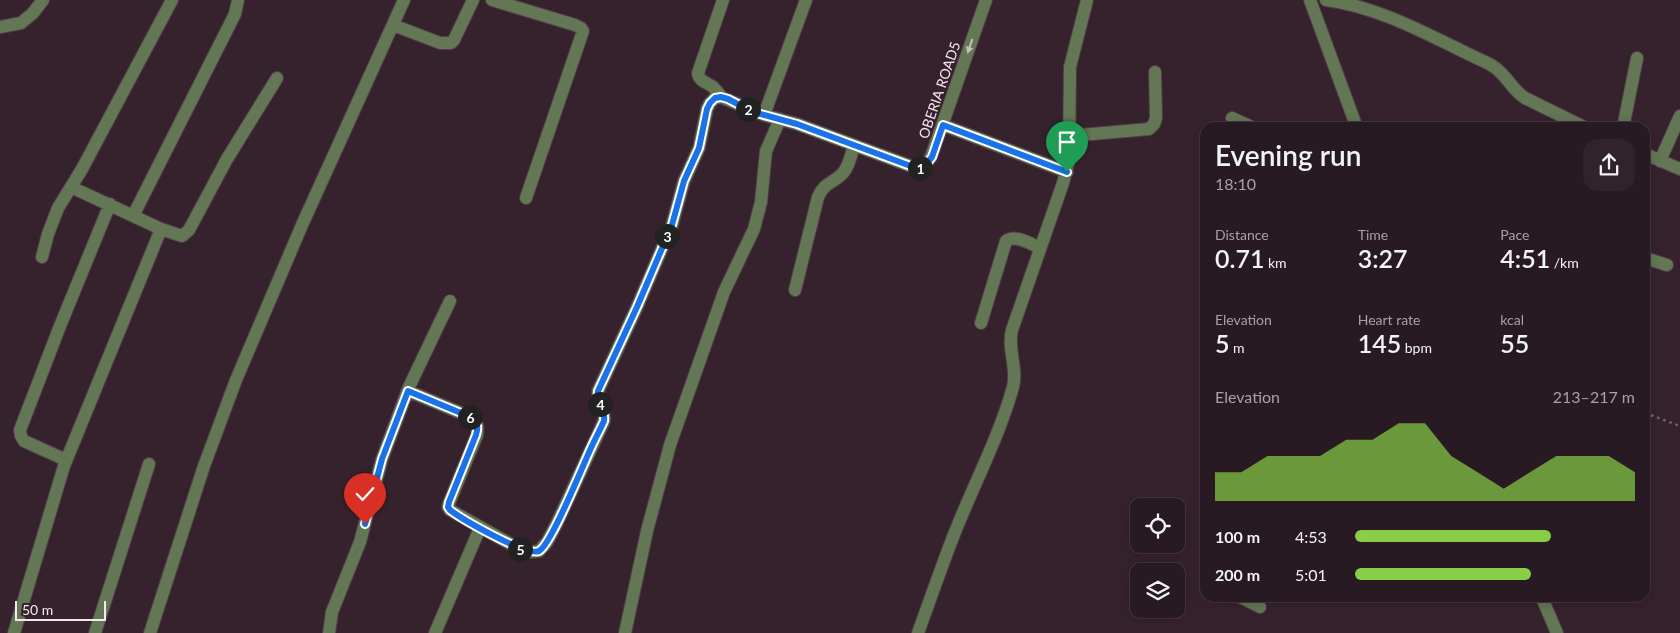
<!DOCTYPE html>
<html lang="en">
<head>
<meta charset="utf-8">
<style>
	body { margin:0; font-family:Lato,sans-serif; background:#30232a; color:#f1f3f6; height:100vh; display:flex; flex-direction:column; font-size:19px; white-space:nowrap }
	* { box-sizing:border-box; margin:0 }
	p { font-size:16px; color:#a5a1a5 }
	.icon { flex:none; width:28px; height:28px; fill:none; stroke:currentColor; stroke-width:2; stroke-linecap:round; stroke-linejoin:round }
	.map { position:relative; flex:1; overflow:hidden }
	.side { position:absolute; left:1200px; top:122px; width:450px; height:480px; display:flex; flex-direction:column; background:#281a22; border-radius:15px; box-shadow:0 2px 12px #0003,0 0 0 1px #443840 }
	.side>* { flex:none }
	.fabs { position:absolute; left:1130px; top:498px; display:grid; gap:10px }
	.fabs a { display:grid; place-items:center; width:55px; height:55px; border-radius:10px; background:#281a22; box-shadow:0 2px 12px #0003,0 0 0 1px #443840; font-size:25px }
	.scale { position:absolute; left:15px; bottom:12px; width:91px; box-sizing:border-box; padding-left:5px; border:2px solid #f5e7ee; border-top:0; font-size:14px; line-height:18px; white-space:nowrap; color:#f5e7ee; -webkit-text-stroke:4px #36222d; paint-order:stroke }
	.pin { position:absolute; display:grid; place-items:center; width:42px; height:42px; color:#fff; margin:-51px -21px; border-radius:50% 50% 50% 0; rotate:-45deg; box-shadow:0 0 5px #0007 }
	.pin .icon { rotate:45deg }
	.km { position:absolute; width:25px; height:25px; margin:-12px; border-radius:50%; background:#222; color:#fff; font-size:14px; line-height:25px; text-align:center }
	.round { display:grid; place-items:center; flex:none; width:52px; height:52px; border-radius:15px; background:#30232a }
	.summary { display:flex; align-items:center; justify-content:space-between; height:85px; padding:0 15px }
	h1 { font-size:28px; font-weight:600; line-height:38px }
	.stats { display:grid; grid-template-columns:repeat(3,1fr); gap:8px; height:85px; padding:5px 15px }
	.stats div { display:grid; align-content:center }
	.stats b { font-size:25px; font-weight:600 }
	.stats small { font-size:14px; font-weight:400 }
	.stats p { font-size:14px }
	.chart { height:140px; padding:10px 15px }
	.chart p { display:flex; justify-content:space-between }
	.chart svg { width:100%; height:90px; margin-top:5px; fill:#8ace48; opacity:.7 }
	ul { padding:0 15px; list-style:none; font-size:16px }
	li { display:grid; grid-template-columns:80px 60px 1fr; align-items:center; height:38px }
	li i { height:12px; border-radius:6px; background:#8ace48 }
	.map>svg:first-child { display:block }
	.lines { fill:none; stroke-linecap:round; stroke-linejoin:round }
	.minor-casing { stroke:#513e48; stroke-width:14 }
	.path { stroke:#76646d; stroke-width:2.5; stroke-dasharray:2.5 4; stroke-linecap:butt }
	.minor { stroke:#637755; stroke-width:12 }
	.oneway { fill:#c2c0b8 }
	.route-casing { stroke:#fff; stroke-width:10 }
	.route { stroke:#1a73e8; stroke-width:6 }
	.labels { text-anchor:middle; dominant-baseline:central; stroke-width:4; stroke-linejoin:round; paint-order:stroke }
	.street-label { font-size:14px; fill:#f5e7ee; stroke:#36222d }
</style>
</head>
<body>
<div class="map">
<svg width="1680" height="633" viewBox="0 0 1680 633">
	<rect width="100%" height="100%" fill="#36222d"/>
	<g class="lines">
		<defs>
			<path id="minor" d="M492,0L575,25L581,28L583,31L526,198
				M1310,0L1357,128
				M1326,0C1381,7 1432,37 1481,60C1488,63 1494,66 1499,71C1509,80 1514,91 1525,98L1586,128
				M393,25L440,43H451L454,40L473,0
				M0,27L21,23L33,13L43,0
				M721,97C719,93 716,90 713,87C707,82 699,82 698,73L723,0
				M764,115L806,0
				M1232,118L1254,128
				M943,125L1067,172
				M1623,128L1637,58
				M1069,136L1149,129L1154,124L1156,118L1155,72
				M1645,154L1680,169
				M1660,161L1680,116
				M71,187L161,229L182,236L189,230L227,159L277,78
				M133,216L235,14L238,0
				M42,257L48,234L58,208L82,169L172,0
				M1645,258L1667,265
				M795,290L818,197C824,183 831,184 841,175C849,168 851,155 854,145
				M981,323L1006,241C1016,234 1031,244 1040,248
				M408,391L473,418C478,424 478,428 477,435L449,503L448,507L450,510L514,546L528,552L539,551L547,542L557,523L604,421C606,410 597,402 598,391L637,307L672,225L684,181L699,148L707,109L710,103L715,98L721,97L764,115L797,124L916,168H923L931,157L986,0
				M66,460L24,441L21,436L20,430L60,326L110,204
				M1242,598L1260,607
				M1542,598L1557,633
				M14,633L64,466L161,229
				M95,633L149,464
				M150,633L204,466L236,380L302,225L404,0
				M329,633L332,612L360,542L382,459L409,387L450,301
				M435,633L480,528
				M625,633L647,531L670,445L724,292L754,229L761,202L766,151L780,119
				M918,633C930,600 942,565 955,532C974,484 999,437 1013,387C1018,367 1007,350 1012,330L1063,183L1069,160L1070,67L1087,0"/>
		</defs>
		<use href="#minor" class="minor-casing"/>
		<path class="path" d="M1645,413L1680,426"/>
		<use href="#minor" class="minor"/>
	</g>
	<defs><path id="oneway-solid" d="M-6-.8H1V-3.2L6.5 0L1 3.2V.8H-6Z" transform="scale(1.25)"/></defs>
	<use class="oneway" href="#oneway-solid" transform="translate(970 46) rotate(109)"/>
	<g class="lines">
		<defs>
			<path id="route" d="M365,524L382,459L408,391L473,418C478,424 478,428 476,435L449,502L448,507L450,510C462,519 527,557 539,551C551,545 583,465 591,448C595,439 600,430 604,421C606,410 596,402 598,391L637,307L672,225L684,181L699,148L707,109L710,103L715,98L721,97L728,99L753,112L797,124L916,168H923L932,157L943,125L1067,172"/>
		</defs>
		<use href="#route" class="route-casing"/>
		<use href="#route" class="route"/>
	</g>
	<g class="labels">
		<g class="street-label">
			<text transform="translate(939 90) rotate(-71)">OBERIA ROAD5</text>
		</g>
	</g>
</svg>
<div class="fabs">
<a><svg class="icon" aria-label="locate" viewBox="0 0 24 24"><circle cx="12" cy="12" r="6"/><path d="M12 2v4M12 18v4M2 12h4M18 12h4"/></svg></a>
<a><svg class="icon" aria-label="layers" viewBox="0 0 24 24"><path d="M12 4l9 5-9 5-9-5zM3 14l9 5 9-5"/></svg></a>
</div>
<div class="scale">50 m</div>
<div class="pin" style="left:1067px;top:172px;background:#1e9e55"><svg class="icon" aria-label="arrive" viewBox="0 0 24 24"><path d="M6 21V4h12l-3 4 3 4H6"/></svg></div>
<div class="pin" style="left:365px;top:524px;background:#d93025"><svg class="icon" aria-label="check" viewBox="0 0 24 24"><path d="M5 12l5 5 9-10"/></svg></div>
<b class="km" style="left:920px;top:168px">1</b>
<b class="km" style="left:748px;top:109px">2</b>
<b class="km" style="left:667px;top:236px">3</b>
<b class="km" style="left:600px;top:404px">4</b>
<b class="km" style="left:520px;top:549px">5</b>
<b class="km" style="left:470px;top:417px">6</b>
<section class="side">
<div class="summary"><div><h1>Evening run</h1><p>18:10</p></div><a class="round"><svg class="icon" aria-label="share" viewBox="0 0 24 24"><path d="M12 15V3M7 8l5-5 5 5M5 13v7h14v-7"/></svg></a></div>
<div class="stats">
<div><p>Distance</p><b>0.71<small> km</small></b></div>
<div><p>Time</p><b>3:27</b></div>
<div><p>Pace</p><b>4:51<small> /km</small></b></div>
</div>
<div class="stats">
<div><p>Elevation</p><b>5<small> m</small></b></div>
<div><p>Heart rate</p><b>145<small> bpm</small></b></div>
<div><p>kcal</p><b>55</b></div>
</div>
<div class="chart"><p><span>Elevation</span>213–217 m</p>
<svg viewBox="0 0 160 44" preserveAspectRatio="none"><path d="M0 44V30L10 30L20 22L30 22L40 22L50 14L60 14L70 6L80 6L90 22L100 30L110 38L120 30L130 22L140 22L150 22L160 30V44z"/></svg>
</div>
<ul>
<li><b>100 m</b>4:53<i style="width:70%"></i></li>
<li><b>200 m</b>5:01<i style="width:63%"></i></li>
</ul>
</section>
</div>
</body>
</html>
